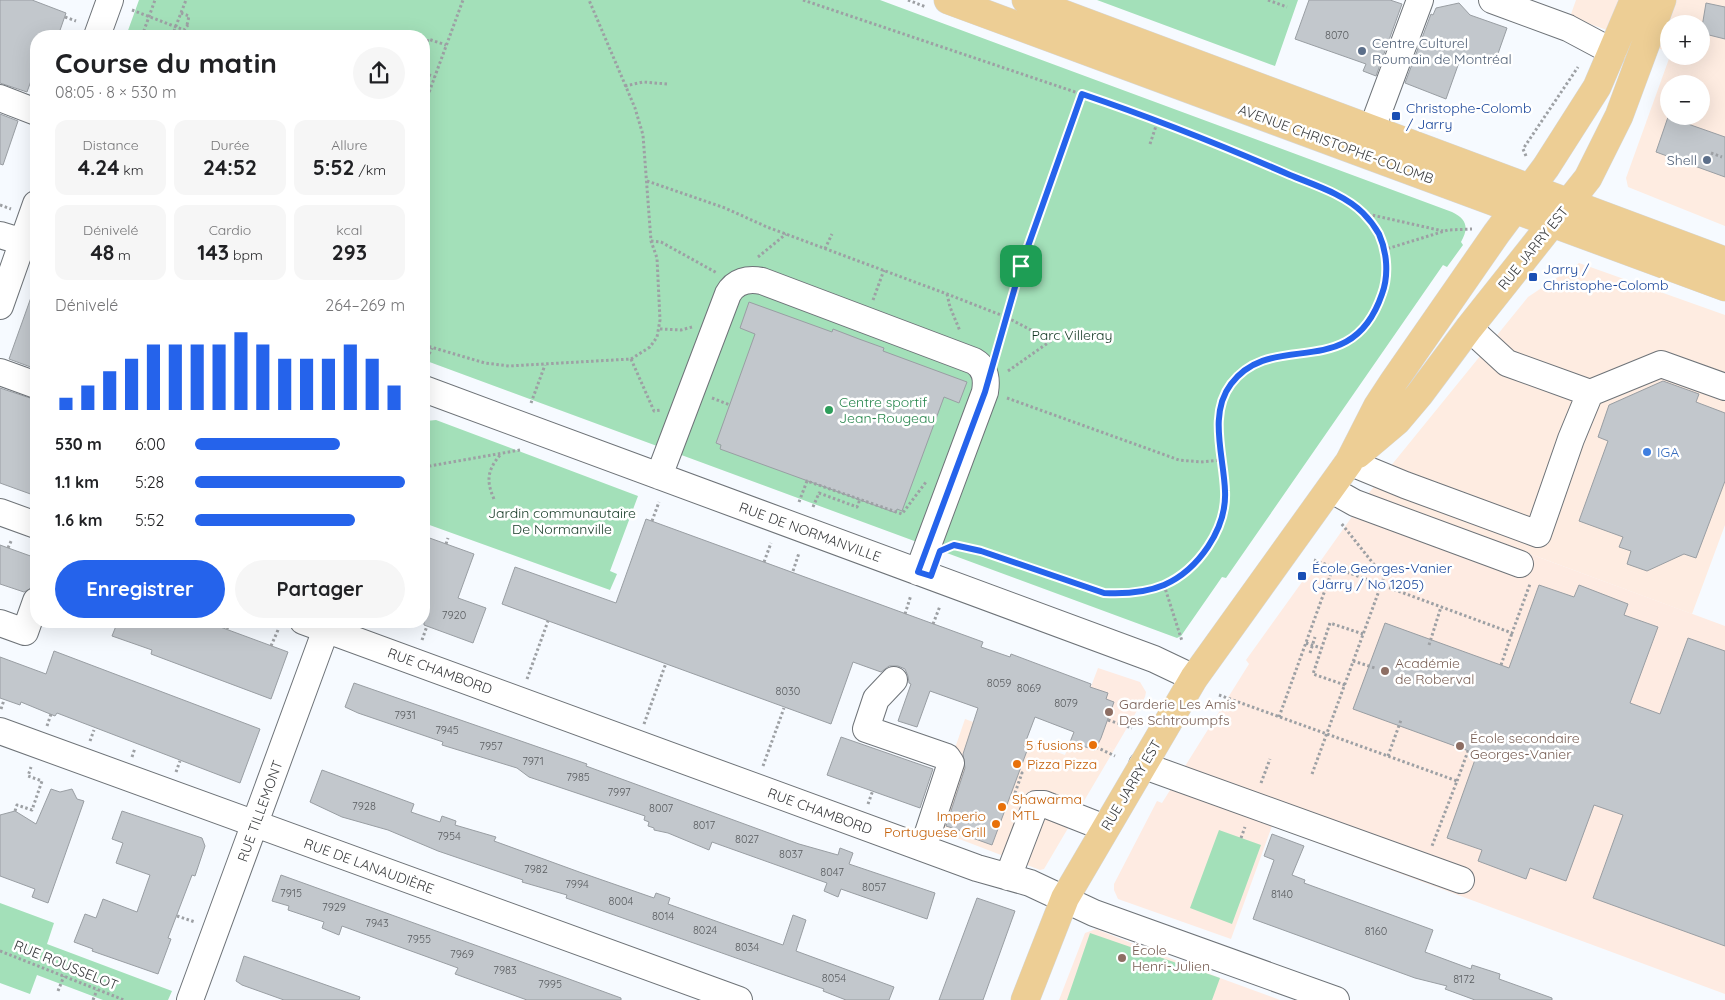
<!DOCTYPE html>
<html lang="fr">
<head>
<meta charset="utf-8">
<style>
	body { margin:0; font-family:Quicksand,sans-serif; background:#f6f6f6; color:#202124; height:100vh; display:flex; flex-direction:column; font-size:19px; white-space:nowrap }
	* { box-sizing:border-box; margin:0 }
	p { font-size:16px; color:#757577 }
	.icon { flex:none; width:28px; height:28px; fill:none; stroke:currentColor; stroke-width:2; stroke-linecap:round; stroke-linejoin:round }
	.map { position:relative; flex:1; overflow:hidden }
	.panel { position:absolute; left:30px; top:30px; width:400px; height:598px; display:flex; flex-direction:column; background:#fff; border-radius:20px; box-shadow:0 5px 20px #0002 }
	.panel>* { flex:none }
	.tools { position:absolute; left:1660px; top:15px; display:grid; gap:10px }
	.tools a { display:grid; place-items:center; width:50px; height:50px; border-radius:50%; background:#fff; box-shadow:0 5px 20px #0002; font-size:25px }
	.pin { position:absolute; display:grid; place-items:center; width:42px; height:42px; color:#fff; margin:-21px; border-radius:10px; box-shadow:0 2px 8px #0006 }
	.round { display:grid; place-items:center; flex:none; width:52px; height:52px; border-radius:26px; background:#f6f6f6 }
	.headline { display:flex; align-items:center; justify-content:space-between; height:85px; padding:0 25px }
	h1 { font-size:28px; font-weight:700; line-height:38px }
	.stats { display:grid; grid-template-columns:repeat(3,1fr); gap:8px; height:85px; padding:5px 25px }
	.stats div { display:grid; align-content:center; border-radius:12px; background:#f6f6f6; text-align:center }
	.stats b { font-size:21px; font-weight:700 }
	.stats small { font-size:14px; font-weight:400 }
	.stats p { font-size:14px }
	.chart { height:140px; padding:10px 25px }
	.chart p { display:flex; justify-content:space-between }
	.chart svg { width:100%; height:90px; margin-top:5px; stroke:#2563eb; stroke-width:6 }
	.action { display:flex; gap:10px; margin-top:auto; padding:10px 25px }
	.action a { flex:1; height:58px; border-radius:30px; background:#2563eb; color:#fff; font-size:20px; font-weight:700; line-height:58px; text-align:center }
	.action a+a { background:#f6f6f6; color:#202124 }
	ul { padding:0 25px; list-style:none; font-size:16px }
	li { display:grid; grid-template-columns:80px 60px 1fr; align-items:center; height:38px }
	li i { height:12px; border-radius:6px; background:#2563eb }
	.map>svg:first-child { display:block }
	.commercial { fill:#feece1; fill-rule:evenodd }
	.education { fill:#feebe2 }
	.green { fill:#a3e0b9 }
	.building { fill:#c2c7cc; stroke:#999ea3 }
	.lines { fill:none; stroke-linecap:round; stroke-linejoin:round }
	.minor-casing { stroke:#6e7378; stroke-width:28 }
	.major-casing { stroke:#d7d8d8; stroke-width:29 }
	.path { stroke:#9da0a4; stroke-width:3; stroke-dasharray:2.5 2.5; stroke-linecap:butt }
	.minor { stroke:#fff; stroke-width:26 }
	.major { stroke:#edce95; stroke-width:28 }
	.route-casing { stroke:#fff; stroke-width:10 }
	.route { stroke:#2563eb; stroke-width:6 }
	.service-dot { fill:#5c6f8a; stroke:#fff; stroke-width:2 }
	.transit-dot { fill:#1a4fb4; stroke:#fff; stroke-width:2 }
	.leisure-dot { fill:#2e9e5b; stroke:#fff; stroke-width:2 }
	.shop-dot { fill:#3f7fe0; stroke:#fff; stroke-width:2 }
	.education-dot { fill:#8d6e63; stroke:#fff; stroke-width:2 }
	.food-dot { fill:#e8710a; stroke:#fff; stroke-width:2 }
	.labels { text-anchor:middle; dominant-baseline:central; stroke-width:5; stroke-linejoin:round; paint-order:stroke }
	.number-label { font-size:11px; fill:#5a5d60 }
	.service-label { font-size:14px; fill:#4e5e75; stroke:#fff; text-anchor:start }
	.transit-label { font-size:14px; fill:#164399; stroke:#fff; text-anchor:start }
	.street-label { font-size:14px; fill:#383a3c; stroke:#fff }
	.park-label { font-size:14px; fill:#133723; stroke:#fff }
	.leisure-label { font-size:14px; fill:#27864d; stroke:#fff; text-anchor:start }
	.shop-label { font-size:14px; fill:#366cbe; stroke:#fff; text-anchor:start }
	.education-label { font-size:14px; fill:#785e54; stroke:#fff; text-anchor:start }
	.food-label { font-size:14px; fill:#c56008; stroke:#fff; text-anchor:end }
</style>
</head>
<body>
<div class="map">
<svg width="1725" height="1000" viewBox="0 0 1725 1000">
	<rect width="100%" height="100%" fill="#f6faff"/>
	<path class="commercial" d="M1576,0H1725V226L1628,187L1626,178L1670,56H1701V24H1669V52L1570,17ZM1669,84H1701V116H1669Z
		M1579,263L1725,315V525L1692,614L1368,494L1528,297Z
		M965,719L1065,755L1076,726L1098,743L1114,750L1044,869L1040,870L928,827Z"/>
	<path class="education" d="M1368,494L1725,626V994L1272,826L1231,939L1118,899L1114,890V884L1157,801L1162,803L1249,664L1246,660L1302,582L1305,583Z
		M1098,668L1140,682L1146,692L1145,697L1114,750L1097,743L1076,726Z
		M1096,929L1220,978L1280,1000H1059L1085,933Z"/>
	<path class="green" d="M139,0H880L1452,212C1467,219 1469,228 1461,242L1463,245L1447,267L1443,265L1226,578L1222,577L1181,636L1177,638L424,360V36H126Z
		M1097,0H1298L1275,66Z
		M436,420L638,496L610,571L617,574L610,590L424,523V426L426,421Z
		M1219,830L1261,845L1232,924L1190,908Z
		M0,903L54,923L47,944L172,991L168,1000H103L37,975L30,994L0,983Z
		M1090,933L1220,978L1212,1000H1067Z"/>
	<path class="building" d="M0,0H32L66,13L58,36H36V67L27,92L0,83Z
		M1309,0H1390L1402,4L1376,76L1363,71L1366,64L1295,39Z
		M1459,3L1470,15L1507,28L1494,65L1462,54L1446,99L1405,83L1431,14L1433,15L1436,8Z
		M1706,3L1725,7V39L1701,33Z
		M0,114L18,121L3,165L0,164Z
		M1668,117L1725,137V177L1656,152Z
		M34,289L36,290V369L9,359Z
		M749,302L832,332L833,329L859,339L884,348L883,351L967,382L959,403L944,397L902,511L897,509L896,513L720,449L721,445L716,443L755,334L740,328Z
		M1663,381L1699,394L1696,402L1725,413V481L1696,558L1684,554L1647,571L1627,564L1631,551L1619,547L1623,537L1579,521L1608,441L1598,437L1609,405Z
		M0,388L36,400V496L0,483Z
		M646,519L983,642L981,647L1010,657L1011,654L1091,684L1090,687L1108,693L1106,699L1114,702L1101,738L1095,750L1070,742L1074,732L1035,717L1024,746L1028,748L992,845L967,836L968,833L946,826L965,768L963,754L978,708L930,691L917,727L898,721L911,684L909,683L908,676L905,669L898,666H889L881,672L853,662L831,724L502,604L515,567L616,603Z
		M424,536L474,554L458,598L486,608L473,643L424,625Z
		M0,545L36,558V586L24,592L0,584Z
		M1539,585L1574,597L1579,585L1628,604L1624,615L1658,627L1630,703L1660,714L1688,638L1725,651V946L1593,898L1623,815L1594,805L1566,881L1530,868L1526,879L1478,861L1482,850L1447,838L1477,754L1353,709L1385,623L1509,668Z
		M118,621H204L288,652L271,699L151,654L152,650L112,636Z
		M54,651L260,729L240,783L57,713L55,716L21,702L20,705L0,698V657L46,674Z
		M354,683L587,764L586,766L799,844L838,855L840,848L853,853L849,864L935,893L927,919L841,889L838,897L824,891L827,883L712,842L709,850L668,833L654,830V828L648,826L649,822L644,820L645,816L529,777L517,768L442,745L443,742L358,713L345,707Z
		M841,737L933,769L920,808L827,775Z
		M322,770L414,804L411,812L440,822L442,816L456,821L455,825L496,837L494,841L582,873L654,898L656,893L670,898L668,904L783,945L793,915L806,920L796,951L894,987L889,1000H846L823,991L824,989L566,898L567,895L522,882L523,880L438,851L388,830L342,817L310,802Z
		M51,789L60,792L72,789L77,799L84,801L48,903L32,897L35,889L0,876V815L15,811L36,824Z
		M122,811L202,838L205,846L195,876L192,875L168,938L171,939L158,974L92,951L93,949L74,942L85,914L96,918L103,899L137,912L150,875L116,863L123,843L112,839Z
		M1272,834L1304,846L1292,875L1305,880L1304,883L1433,930L1425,952L1471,969L1472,965L1500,974L1499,979L1552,998V1000H1475L1445,989L1447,986L1415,978L1253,919L1274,860L1264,856Z
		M281,875L558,975L621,998V1000H527L455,974L458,968L342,926L339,935L322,928L324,922L288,910L289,906L272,901Z
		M977,898L1015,911L983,1000H939Z
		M244,956L360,997L359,1000H284L242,985L236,981Z"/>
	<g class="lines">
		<defs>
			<path id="minor" d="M1492,0L1568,28L1613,52
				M97,36L110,0
				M0,98L36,112
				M1372,129L1420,0
				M0,235L36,246
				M0,306L36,204
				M1469,328L1507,363L1590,393
				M0,372L36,385
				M424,389L1154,659L1194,678
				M1349,462L1405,485L1538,534L1571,439L1590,393L1661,364L1725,387
				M659,476L728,294C735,281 748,278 762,281L974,361C986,368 987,380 985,392L918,572
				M1330,489L1355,503L1520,564
				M0,512L36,525
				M303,621L977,868L1030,883L1094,913L1336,1000
				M0,623L25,632L36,601
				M894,680L876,699L866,729L947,757L951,763L923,848
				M0,731L739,1000
				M1142,765L1461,880
				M1008,877L1036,804H1044L1105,828
				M190,1000L329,621"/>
			<path id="major" d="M948,0L1725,287
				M1026,0L1725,261
				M1358,454L1397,421L1419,395L1469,328L1588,178L1619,116L1662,0
				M1025,1000L1065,898L1194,678L1349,462L1377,407L1394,381L1496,234L1546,167L1597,87L1634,0"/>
		</defs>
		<use href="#minor" class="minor-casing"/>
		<use href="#major" class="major-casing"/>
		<path class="path" d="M803,0L1158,120L1244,155L1352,204C1373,220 1384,241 1386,268C1387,281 1382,293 1378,305C1354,376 1266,334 1230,385C1208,417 1225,458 1225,492C1226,530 1198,571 1163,585C1144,593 1124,594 1104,593L981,551L952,545
			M908,0L926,7
			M1268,0L1287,7
			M132,10L184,30L188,25
			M181,13L189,16L187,25
			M65,17L76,21
			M142,36L155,0
			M172,36L186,0
			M424,51L428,39L446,45
			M424,73L435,77
			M625,86L643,82L667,84
			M424,106L463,0
			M1150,144L1158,120
			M1711,153L1722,157
			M1526,156L1523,149L1578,67
			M647,181L725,208L767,227L947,294L1006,317L1052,341
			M0,205L11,209
			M1363,213L1443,231
			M651,241L661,242L717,273
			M825,249L832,234
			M1383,250L1448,230L1472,229
			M758,257L786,234
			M947,294L950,307L960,331
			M873,300L884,270
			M660,329L681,330L692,327
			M424,345L485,363L509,366L631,359L650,347L657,337L660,320L657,258L651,241L643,135L635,108L589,0
			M996,350L1021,266L1082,94
			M631,359L654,411L661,410
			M425,363L432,348
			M1008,371L1055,338
			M712,398L730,405
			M1007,398L1179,460L1201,462L1222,460
			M531,403L545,365
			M424,467L520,450
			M494,499C486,481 487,470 501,454
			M799,502L807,481L902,514L926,482
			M813,507L819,493L857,507L859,502L856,501
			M652,521L659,502
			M446,544L448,538
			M8,548L12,539
			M34,558L36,550
			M1314,560L1512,633L1530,584
			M764,562L771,543
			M793,571L799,553
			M1164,585L1182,641
			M905,614L911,595
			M933,624L940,606
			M227,629L230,621
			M422,640L427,626
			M1306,643L1321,648
			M1429,645L1441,607
			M271,646L278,630
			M1310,653L1315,637
			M1353,661L1375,668
			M1501,665L1512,633
			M527,679L548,621
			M1345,685L1313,674L1330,623L1363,634
			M1219,695L1457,781L1432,846
			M1,709L4,700
			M1279,717L1333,568
			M1108,720L1132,728
			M644,724L666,663
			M47,726L51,714
			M90,741L94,730
			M1096,747L1115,756
			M1388,756L1401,720
			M132,757L135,748
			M763,766L784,708
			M176,772L180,761
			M1312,774L1384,577L1341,523
			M1457,781L1468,751
			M1261,783L1270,759
			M1015,793L1022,773L1019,772
			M868,804L873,790
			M15,811L17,805L32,810L42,781L28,776L31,767
			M1241,838L1245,827
			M177,916L195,922
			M0,951L124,1000
			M58,991L64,976
			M93,1000L97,990"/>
		<use href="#minor" class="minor"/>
		<use href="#major" class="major"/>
	</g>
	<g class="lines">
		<defs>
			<path id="route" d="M1082,94C1153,118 1221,145 1290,175C1314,185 1344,194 1363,213C1369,219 1375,227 1379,234C1387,252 1389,275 1382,294C1351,385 1273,328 1231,384C1208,414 1224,457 1225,491C1227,529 1198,570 1164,585C1145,593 1124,594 1104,593L981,551L954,545L940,551L931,576L918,572L985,392L1021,266Z"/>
		</defs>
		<use href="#route" class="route-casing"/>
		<use href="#route" class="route"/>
	</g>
	<g class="service-dot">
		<circle cx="1362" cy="51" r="5"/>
		<circle cx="1707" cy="160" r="5"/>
	</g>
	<g class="transit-dot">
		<rect x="1391" y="111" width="10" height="10" rx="2.5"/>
		<rect x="1528" y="272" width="10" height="10" rx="2.5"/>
		<rect x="1297" y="571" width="10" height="10" rx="2.5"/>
	</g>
	<circle class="leisure-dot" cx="829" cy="410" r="5"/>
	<circle class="shop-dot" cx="1647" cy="452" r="5"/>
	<g class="education-dot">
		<circle cx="1385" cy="671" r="5"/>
		<circle cx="1109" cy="712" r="5"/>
		<circle cx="1460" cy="746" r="5"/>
		<circle cx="1122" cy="958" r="5"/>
	</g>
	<g class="food-dot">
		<circle cx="1093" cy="745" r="5"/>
		<circle cx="1017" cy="764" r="5"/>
		<circle cx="1002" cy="807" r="5"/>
		<circle cx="996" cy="824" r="5"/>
	</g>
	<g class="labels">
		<g class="number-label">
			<text x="1337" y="35">8070</text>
			<text x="454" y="615">7920</text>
			<text x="999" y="683">8059</text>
			<text x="1029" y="688">8069</text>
			<text x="788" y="691">8030</text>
			<text x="1066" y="703">8079</text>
			<text x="405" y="715">7931</text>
			<text x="447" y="730">7945</text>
			<text x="491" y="746">7957</text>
			<text x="533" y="761">7971</text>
			<text x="578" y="777">7985</text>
			<text x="619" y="792">7997</text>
			<text x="364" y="806">7928</text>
			<text x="661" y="808">8007</text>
			<text x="704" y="825">8017</text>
			<text x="449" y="836">7954</text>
			<text x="747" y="839">8027</text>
			<text x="791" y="854">8037</text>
			<text x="536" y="869">7982</text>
			<text x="832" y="872">8047</text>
			<text x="577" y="884">7994</text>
			<text x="874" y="887">8057</text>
			<text x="291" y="893">7915</text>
			<text x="1282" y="894">8140</text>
			<text x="621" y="901">8004</text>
			<text x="334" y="907">7929</text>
			<text x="663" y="916">8014</text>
			<text x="377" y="923">7943</text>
			<text x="705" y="930">8024</text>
			<text x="1376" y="931">8160</text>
			<text x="419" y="939">7955</text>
			<text x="747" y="947">8034</text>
			<text x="462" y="954">7969</text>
			<text x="505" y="970">7983</text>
			<text x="834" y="978">8054</text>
			<text x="1464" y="979">8172</text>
			<text x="550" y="984">7995</text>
		</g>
		<g class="service-label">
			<text x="1372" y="43">Centre Culturel<tspan x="1372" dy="16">Roumain de Montréal</tspan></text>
			<text x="1697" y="160" text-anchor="end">Shell</text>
		</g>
		<g class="transit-label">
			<text x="1406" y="108">Christophe-Colomb<tspan x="1406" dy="16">/ Jarry</tspan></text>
			<text x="1543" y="269">Jarry /<tspan x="1543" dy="16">Christophe-Colomb</tspan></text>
			<text x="1312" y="568">École Georges-Vanier<tspan x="1312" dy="16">(Jarry / No 1205)</tspan></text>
		</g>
		<g class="street-label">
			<text transform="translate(1336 144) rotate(20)">AVENUE CHRISTOPHE-COLOMB</text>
			<text transform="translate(1533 248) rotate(-51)">RUE JARRY EST</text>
			<text transform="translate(810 532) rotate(20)">RUE DE NORMANVILLE</text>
			<text transform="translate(440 671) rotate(20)">RUE CHAMBORD</text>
			<text transform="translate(1131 785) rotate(-59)">RUE JARRY EST</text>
			<text transform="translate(260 811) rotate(-70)">RUE TILLEMONT</text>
			<text transform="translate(820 811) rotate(20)">RUE CHAMBORD</text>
			<text transform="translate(369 866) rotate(20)">RUE DE LANAUDIÈRE</text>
			<text transform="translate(66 965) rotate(22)">RUE ROUSSELOT</text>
		</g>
		<g class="park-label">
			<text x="1072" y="335">Parc Villeray</text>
			<text x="562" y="513">Jardin communautaire<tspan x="562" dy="16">De Normanville</tspan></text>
		</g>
		<g class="leisure-label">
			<text x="839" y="402">Centre sportif<tspan x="839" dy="16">Jean-Rougeau</tspan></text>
		</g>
		<g class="shop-label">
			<text x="1657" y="452">IGA</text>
		</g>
		<g class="education-label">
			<text x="1395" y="663">Académie<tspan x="1395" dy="16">de Roberval</tspan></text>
			<text x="1119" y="704">Garderie Les Amis<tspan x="1119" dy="16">Des Schtroumpfs</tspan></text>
			<text x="1470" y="738">École secondaire<tspan x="1470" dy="16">Georges-Vanier</tspan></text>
			<text x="1132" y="950">École<tspan x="1132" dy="16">Henri-Julien</tspan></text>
		</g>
		<g class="food-label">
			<text x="1083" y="745">5 fusions</text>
			<text x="1027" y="764" text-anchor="start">Pizza Pizza</text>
			<text x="1012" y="799" text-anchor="start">Shawarma<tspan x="1012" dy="16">MTL</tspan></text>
			<text x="986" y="816">Imperio<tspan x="986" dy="16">Portuguese Grill</tspan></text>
		</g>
	</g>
</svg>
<div class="tools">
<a>+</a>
<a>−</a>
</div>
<div class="pin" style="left:1021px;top:266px;background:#1e9e55"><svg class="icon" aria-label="arrive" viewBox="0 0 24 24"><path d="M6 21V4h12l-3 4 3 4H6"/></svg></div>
<section class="panel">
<div class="headline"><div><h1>Course du matin</h1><p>08:05 · 8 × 530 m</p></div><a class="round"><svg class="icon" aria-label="share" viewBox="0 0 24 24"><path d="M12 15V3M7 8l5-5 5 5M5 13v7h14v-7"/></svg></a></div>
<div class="stats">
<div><p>Distance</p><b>4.24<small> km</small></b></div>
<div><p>Durée</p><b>24:52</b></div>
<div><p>Allure</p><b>5:52<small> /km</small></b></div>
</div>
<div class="stats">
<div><p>Dénivelé</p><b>48<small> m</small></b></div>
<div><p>Cardio</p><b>143<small> bpm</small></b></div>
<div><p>kcal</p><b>293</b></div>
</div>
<div class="chart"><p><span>Dénivelé</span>264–269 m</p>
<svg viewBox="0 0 160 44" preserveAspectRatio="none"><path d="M5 44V38M15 44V32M25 44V25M35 44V19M45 44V12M55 44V12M65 44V12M75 44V12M85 44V6M95 44V12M105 44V19M115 44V19M125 44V19M135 44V12M145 44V19M155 44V32"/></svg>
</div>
<ul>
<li><b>530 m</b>6:00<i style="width:69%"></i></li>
<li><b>1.1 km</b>5:28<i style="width:100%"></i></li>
<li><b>1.6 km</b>5:52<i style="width:76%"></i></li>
</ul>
<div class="action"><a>Enregistrer</a><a>Partager</a></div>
</section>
</div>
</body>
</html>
